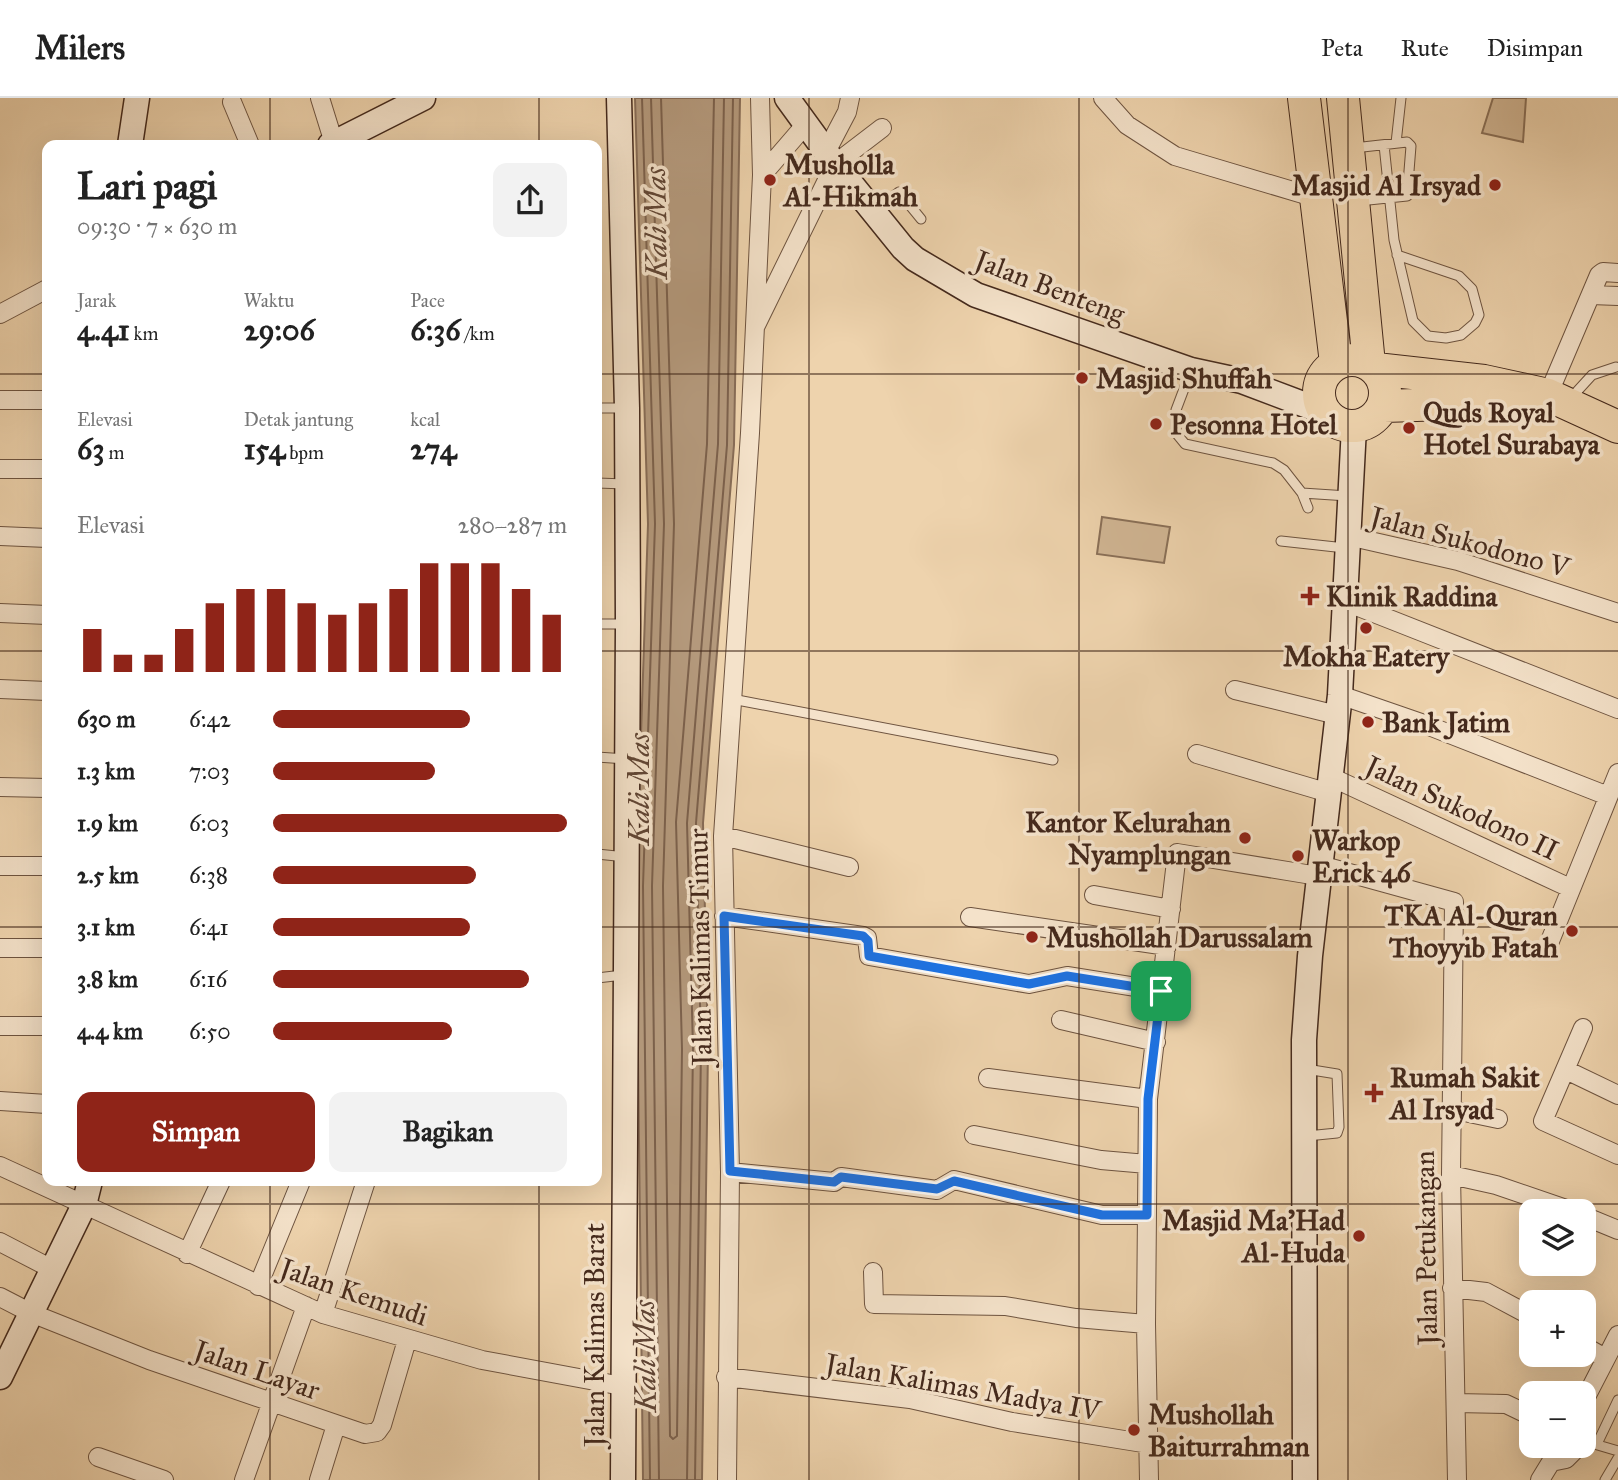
<!DOCTYPE html>
<html lang="id">
<head>
<meta charset="utf-8">
<style>
	body { margin:0; font-family:"IM FELL Great Primer",serif; background:#f2f2f2; color:#222; height:100vh; display:flex; flex-direction:column; font-size:26px; white-space:nowrap }
	* { box-sizing:border-box; margin:0 }
	p { font-size:23px; color:#767676 }
	.icon { flex:none; width:38px; height:38px; fill:none; stroke:currentColor; stroke-width:2; stroke-linecap:round; stroke-linejoin:round }
	.map { position:relative; flex:1; overflow:hidden }
	.panel { position:absolute; left:42px; top:42px; width:560px; height:1046px; display:flex; flex-direction:column; background:#fff; border-radius:14px; box-shadow:0 7px 28px #0002 }
	.panel>* { flex:none }
	.tools { position:absolute; left:1519px; top:1101px; display:grid; gap:14px }
	.tools a { display:grid; place-items:center; width:77px; height:77px; border-radius:14px; background:#fff; box-shadow:0 7px 28px #0002; font-size:35px }
	.pin { position:absolute; display:grid; place-items:center; width:60px; height:60px; color:#fff; margin:-30px; border-radius:14px; box-shadow:0 4px 10px #0006 }
	.round { display:grid; place-items:center; flex:none; width:74px; height:74px; border-radius:14px; background:#f2f2f2 }
	.head { display:flex; align-items:center; justify-content:space-between; height:119px; padding:0 35px }
	h1 { font-size:38px; font-weight:700; line-height:52px }
	.stats { display:grid; grid-template-columns:repeat(3,1fr); gap:10px; height:119px; padding:7px 35px }
	.stats div { display:grid; align-content:center }
	.stats b { font-size:30px; font-weight:700 }
	.stats small { font-size:19px; font-weight:400 }
	.stats p { font-size:19px }
	.chart { height:196px; padding:14px 35px }
	.chart p { display:flex; justify-content:space-between }
	.chart svg { width:100%; height:126px; margin-top:7px; stroke:#8f2418; stroke-width:6 }
	.primary-button { display:flex; gap:14px; margin-top:auto; padding:14px 35px }
	.primary-button a { flex:1; height:80px; border-radius:14px; background:#8f2418; color:#fff; font-size:28px; font-weight:700; line-height:80px; text-align:center }
	.primary-button a+a { background:#f2f2f2; color:#222 }
	ul { padding:0 35px; list-style:none; font-size:23px }
	li { display:grid; grid-template-columns:112px 84px 1fr; align-items:center; height:52px }
	li i { height:18px; border-radius:9px; background:#8f2418 }
	header { display:flex; align-items:center; gap:42px; box-sizing:border-box; height:98px; padding:0 35px; background:#fff; border-bottom:2px solid #e0e0e0 }
	header strong { font-size:33px }
	nav { display:flex; gap:38px; margin-inline-start:auto; font-size:24px }
	.map>svg:first-child { display:block }
	.green { fill:#d1b694; stroke:#8a7058; stroke-width:2 }
	.water { fill:#b4997c; stroke:#876c56; stroke-width:2 }
	.lines { fill:none; stroke-linecap:round; stroke-linejoin:round }
	.shore { stroke:#7c614c; stroke-width:2 }
	.lane-casing { stroke:#6e5440; stroke-width:11 }
	.street-casing { stroke:#6e5440; stroke-width:20 }
	.secondary-casing { stroke:#44291c; stroke-width:27 }
	.highway-casing { stroke:#44291c; stroke-width:34 }
	.lane { stroke:#f4e2ca; stroke-width:9 }
	.street { stroke:#f4e2ca; stroke-width:18 }
	.secondary { stroke:#f4e2ca; stroke-width:24 }
	.highway { stroke:#eed3ad; stroke-width:32 }
	.route-casing { stroke:#fff; stroke-width:14 }
	.route { stroke:#1a73e8; stroke-width:9 }
	.grid { fill:none; stroke:#44291c; stroke-width:2; stroke-opacity:0.55 }
	.poi-dot { fill:#8f2418; stroke:#f4e2ca; stroke-width:2.5 }
	.labels { text-anchor:middle; dominant-baseline:central; stroke-width:7; stroke-linejoin:round; paint-order:stroke }
	.poi-label { font-size:28px; font-weight:bold; fill:#44291c; stroke:#f4e2ca; text-anchor:start }
	.street-label { font-size:28px; fill:#44291c; stroke:#f4e2ca }
	.water-label { font-size:30px; font-style:italic; fill:#604534; stroke:#f4e2ca }
</style>
</head>
<body>
<header>
<strong>Milers</strong>
<nav><a>Peta</a><a>Rute</a><a>Disimpan</a></nav>
</header>
<div class="map">
<svg width="1618" height="1382" viewBox="0 0 1618 1382">
	<rect width="100%" height="100%" fill="#eed3ad"/>
	<filter id="stains"><feTurbulence type="fractalNoise" baseFrequency=".00286" numOctaves="4"/><feColorMatrix values="0 0 0 0 .2 0 0 0 0 .09 0 0 0 0 .02 0 0 0 .5 -.17"/></filter>
	<radialGradient id="worn" r=".72"><stop offset=".6" stop-color="#630" stop-opacity="0"/><stop offset="1" stop-color="#630" stop-opacity=".3"/></radialGradient>
	<path class="green" d="M1493,0H1526L1523,44L1482,35Z
		M1102,419L1170,429L1164,465L1097,456Z"/>
	<path class="water" d="M635,0H740L734,347L703,725L708,950L702,1382H643L636,788L648,426Z"/>
	<g class="lines">
		<path class="shore" d="M642,0L655,426L643,788L650,1382
			M651,0L664,426L652,788L659,1382
			M661,0L674,426L663,788L670,1338L673,1341L677,1338L682,951L676,724L707,346L714,0
			M687,1382L693,950L687,725L718,346L724,0
			M695,1382L701,950L696,725L727,347L733,0"/>
		<defs>
			<path id="lane" d="M1396,45L1401,0
				M1384,47L1394,142L1413,223L1428,238L1446,240L1461,237L1475,225L1479,217L1472,191L1459,178L1397,157
				M1354,50L1407,44L1411,48L1407,98L1359,103
				M875,112L899,94L921,121
				M1190,275L1176,312V335L1185,346L1273,365L1284,372L1302,395L1348,398
				M1570,301L1592,277L1616,269
				M597,310H626
				M597,385L626,386
				M1302,395L1308,410
				M1281,443L1345,450
				M597,526H626
				M732,601L1053,662
				M597,659L626,661
				M597,756L626,759
				M597,880L623,877
				M1306,971L1337,976L1339,1029L1337,1035L1307,1038
				M1584,1343L1618,1353
				M1597,1346L1618,1302
				M1605,1382L1618,1360"/>
			<path id="street" d="M320,0L334,45
				M1103,0L1127,27L1175,58L1313,99
				M232,4L250,47
				M826,54L847,14L850,0
				M762,77L806,26
				M1591,197L1618,198
				M0,216L47,191
				M756,227L835,66L882,30
				M1548,297L1599,177L1603,174L1618,175
				M0,302H47
				M0,371H47
				M0,438L47,440
				M1348,438L1458,463L1618,515
				M1346,504L1618,611
				M0,515L47,517
				M0,591L47,593
				M1235,592L1337,617
				M1340,597L1424,626L1608,698
				M1197,656L1329,695
				M1331,679L1570,790
				M0,689L47,690
				M723,738L849,769
				M1320,767L1454,804L1451,1077L1457,1382
				M0,768H47
				M1094,797L1171,811
				M724,818L863,838L867,840L869,858L1029,886L1067,878L1161,893
				M970,819L1167,848
				M1550,843L1618,675
				M0,850H47
				M1061,922L1156,944
				M0,928H47
				M1583,930L1543,1023L1618,1057
				M1566,972L1618,997
				M988,980L1148,1001
				M0,1003L47,1006
				M1450,1011L1498,1021
				M974,1037L1101,1062L1147,1066
				M0,1068L323,1216L482,1262L622,1288
				M730,1074L834,1084L841,1079L937,1092L954,1082L1102,1117H1147
				M1451,1077L1496,1087L1572,1113
				M1584,1118L1618,1132
				M0,1144L52,1171
				M187,1156L221,1083
				M873,1174L874,1206L1005,1208L1076,1220L1146,1226
				M258,1188L301,1083
				M1452,1190L1486,1194L1531,1218
				M0,1199L31,1215L149,1262L365,1336L377,1334L382,1327L407,1242
				M323,1216L366,1083
				M1584,1248L1605,1260
				M726,1279L910,1301L1012,1324L1149,1346
				M1584,1303L1618,1237
				M1456,1305L1506,1306L1531,1318
				M98,1359L164,1382
				M244,1382L306,1208
				M319,1382L336,1327
				M727,1382L730,1074L723,738L750,335L762,77L760,0
				M1149,1382L1146,1226L1148,1001L1177,755L1318,778
				M1540,1382L1551,1364L1566,1361L1579,1348"/>
			<path id="secondary" d="M619,0L627,310L628,526L623,1382
				M787,0L835,66L903,150L915,161L976,197L1191,272L1242,283L1324,314
				M130,47L137,0
				M330,47L423,0
				M0,1279L84,1107L90,1083
				M1305,1382L1304,942L1310,858L1340,597L1354,329"/>
			<path id="highway" d="M1304,0L1336,265
				M1343,0L1369,266
				M1319 295a33 33 0 1 1 66 0a33 33 0 1 1-66 0Z
				M1376,271L1484,283L1548,297L1618,329
				M1384,308L1480,305L1521,310"/>
		</defs>
		<use href="#lane" class="lane-casing"/>
		<use href="#street" class="street-casing"/>
		<use href="#secondary" class="secondary-casing"/>
		<use href="#highway" class="highway-casing"/>
		<use href="#lane" class="lane"/>
		<use href="#street" class="street"/>
		<use href="#secondary" class="secondary"/>
		<use href="#highway" class="highway"/>
	</g>
	<g class="lines">
		<defs>
			<path id="route" d="M724,818L863,838L868,843L869,858L1029,886L1067,878L1161,893L1148,1001L1147,1117H1102L954,1083L937,1091L841,1079L834,1084L730,1073Z"/>
		</defs>
		<use href="#route" class="route-casing"/>
		<use href="#route" class="route"/>
	</g>
	<path class="grid" d="M270,0V47M539,0V47M809,0V1382M1079,0V1382M1348,0V1382M0,276H47M597,276H1618M0,553H47M597,553H1618M0,829H47M597,829H1618M270,1083V1382M539,1083V1382M0,1106H1618"/>
	<g class="poi-dot">
		<circle cx="770" cy="82" r="7"/>
		<circle cx="1495" cy="87" r="7"/>
		<circle cx="1082" cy="280" r="7"/>
		<circle cx="1156" cy="326" r="7"/>
		<circle cx="1409" cy="330" r="7"/>
		<path d="M1306.5 487.5h7v7h7v7h-7v7h-7v-7h-7v-7h7z"/>
		<circle cx="1366" cy="530" r="7"/>
		<circle cx="1368" cy="624" r="7"/>
		<circle cx="1245" cy="740" r="7"/>
		<circle cx="1298" cy="758" r="7"/>
		<circle cx="1572" cy="833" r="7"/>
		<circle cx="1032" cy="839" r="7"/>
		<path d="M1370.5 984.5h7v7h7v7h-7v7h-7v-7h-7v-7h7z"/>
		<circle cx="1359" cy="1138" r="7"/>
		<circle cx="1134" cy="1332" r="7"/>
	</g>
	<g class="labels">
		<g class="poi-label">
			<text x="784" y="66">Musholla<tspan x="784" dy="32">Al-Hikmah</tspan></text>
			<text x="1481" y="87" text-anchor="end">Masjid Al Irsyad</text>
			<text x="1096" y="280">Masjid Shuffah</text>
			<text x="1423" y="314">Quds Royal<tspan x="1423" dy="32">Hotel Surabaya</tspan></text>
			<text x="1170" y="326">Pesonna Hotel</text>
			<text x="1326" y="498">Klinik Raddina</text>
			<text x="1366" y="558" text-anchor="middle">Mokha Eatery</text>
			<text x="1382" y="624">Bank Jatim</text>
			<text x="1231" y="724" text-anchor="end">Kantor Kelurahan<tspan x="1231" dy="32">Nyamplungan</tspan></text>
			<text x="1312" y="742">Warkop<tspan x="1312" dy="32">Erick 46</tspan></text>
			<text x="1558" y="817" text-anchor="end">TKA Al-Quran<tspan x="1558" dy="32">Thoyyib Fatah</tspan></text>
			<text x="1046" y="839">Mushollah Darussalam</text>
			<text x="1390" y="979">Rumah Sakit<tspan x="1390" dy="32">Al Irsyad</tspan></text>
			<text x="1345" y="1122" text-anchor="end">Masjid Ma'Had<tspan x="1345" dy="32">Al-Huda</tspan></text>
			<text x="1148" y="1316">Mushollah<tspan x="1148" dy="32">Baiturrahman</tspan></text>
		</g>
		<g class="street-label">
			<text transform="translate(1050 189) rotate(21)">Jalan Benteng</text>
			<text transform="translate(1470 444) rotate(15)">Jalan Sukodono V</text>
			<text transform="translate(1462 710) rotate(25)">Jalan Sukodono II</text>
			<text transform="translate(700 849) rotate(-91)">Jalan Kalimas Timur</text>
			<text transform="translate(1426 1150) rotate(-91)">Jalan Petukangan</text>
			<text transform="translate(354 1194) rotate(19)">Jalan Kemudi</text>
			<text transform="translate(594 1237) rotate(-90)">Jalan Kalimas Barat</text>
			<text transform="translate(257 1272) rotate(19)">Jalan Layar</text>
			<text transform="translate(963 1289) rotate(10)">Jalan Kalimas Madya IV</text>
		</g>
		<g class="water-label">
			<text transform="translate(656 125) rotate(-91)">Kali Mas</text>
			<text transform="translate(639 691) rotate(-90)">Kali Mas</text>
			<text transform="translate(645 1258) rotate(-91)">Kali Mas</text>
		</g>
	</g>
	<rect width="100%" height="100%" filter="url(#stains)"/>
	<rect width="100%" height="100%" fill="url(#worn)"/>
</svg>
<div class="tools">
<a><svg class="icon" aria-label="layers" viewBox="0 0 24 24"><path d="M12 4l9 5-9 5-9-5zM3 14l9 5 9-5"/></svg></a>
<a>+</a>
<a>−</a>
</div>
<div class="pin" style="left:1161px;top:893px;background:#1e9e55"><svg class="icon" aria-label="arrive" viewBox="0 0 24 24"><path d="M6 21V4h12l-3 4 3 4H6"/></svg></div>
<section class="panel">
<div class="head"><div><h1>Lari pagi</h1><p>09:30 · 7 × 630 m</p></div><a class="round"><svg class="icon" aria-label="share" viewBox="0 0 24 24"><path d="M12 15V3M7 8l5-5 5 5M5 13v7h14v-7"/></svg></a></div>
<div class="stats">
<div><p>Jarak</p><b>4.41<small> km</small></b></div>
<div><p>Waktu</p><b>29:06</b></div>
<div><p>Pace</p><b>6:36<small> /km</small></b></div>
</div>
<div class="stats">
<div><p>Elevasi</p><b>63<small> m</small></b></div>
<div><p>Detak jantung</p><b>154<small> bpm</small></b></div>
<div><p>kcal</p><b>274</b></div>
</div>
<div class="chart"><p><span>Elevasi</span>280–287 m</p>
<svg viewBox="0 0 160 44" preserveAspectRatio="none"><path d="M5 44V29M15 44V38M25 44V38M35 44V29M45 44V20M55 44V15M65 44V15M75 44V20M85 44V24M95 44V20M105 44V15M115 44V6M125 44V6M135 44V6M145 44V15M155 44V24"/></svg>
</div>
<ul>
<li><b>630 m</b>6:42<i style="width:67%"></i></li>
<li><b>1.3 km</b>7:03<i style="width:55%"></i></li>
<li><b>1.9 km</b>6:03<i style="width:100%"></i></li>
<li><b>2.5 km</b>6:38<i style="width:69%"></i></li>
<li><b>3.1 km</b>6:41<i style="width:67%"></i></li>
<li><b>3.8 km</b>6:16<i style="width:87%"></i></li>
<li><b>4.4 km</b>6:50<i style="width:61%"></i></li>
</ul>
<div class="primary-button"><a>Simpan</a><a>Bagikan</a></div>
</section>
</div>
</body>
</html>
